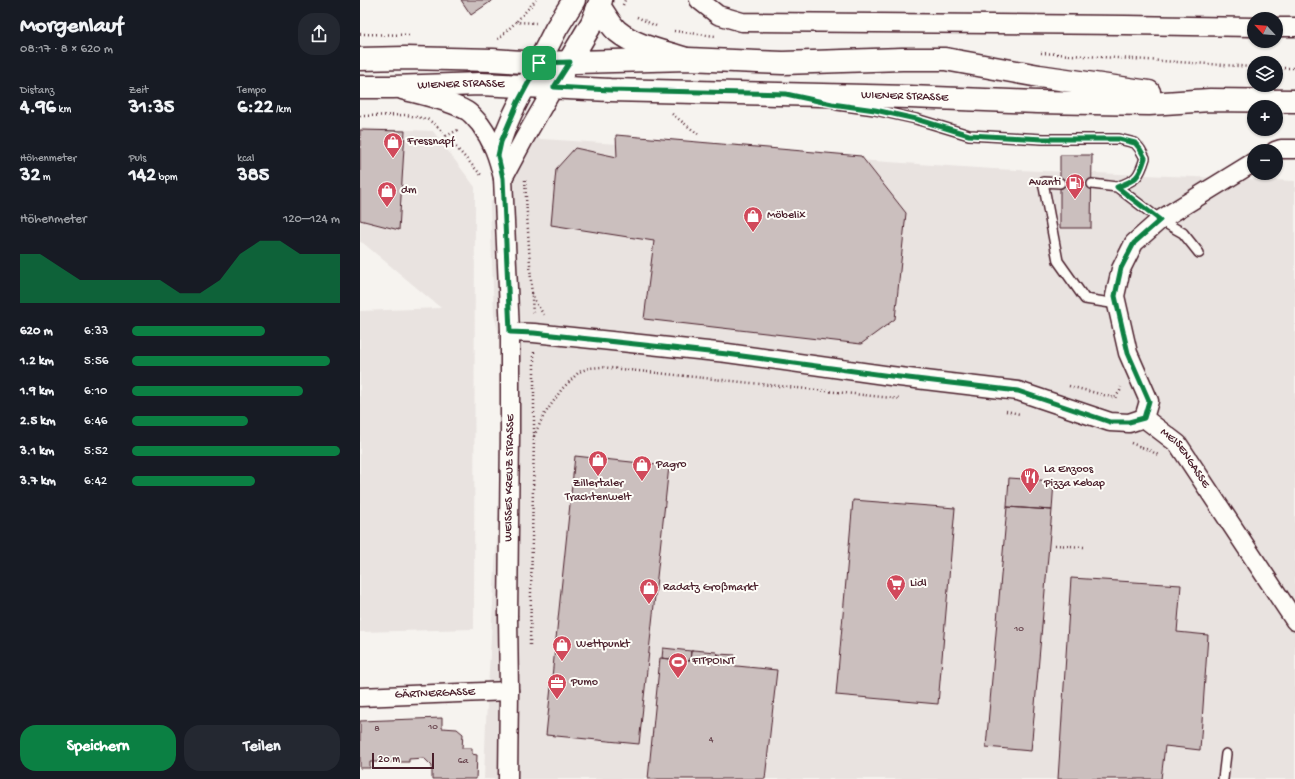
<!DOCTYPE html>
<html lang="de">
<head>
<meta charset="utf-8">
<style>
	body { margin:0; font-family:"Gochi Hand",sans-serif; background:#242831; color:#f1f3f6; height:100vh; display:flex; flex-direction:column; font-size:15px; white-space:nowrap }
	* { box-sizing:border-box; margin:0 }
	p { font-size:13px; color:#9ea1a6 }
	.icon { flex:none; width:22px; height:22px; fill:none; stroke:currentColor; stroke-width:2; stroke-linecap:round; stroke-linejoin:round }
	.map { position:relative; flex:1; overflow:hidden }
	.drawer { display:flex; flex-direction:column; background:#171b24; width:360px }
	.drawer>* { flex:none }
	.needle { width:26px; rotate:296deg }
	.tools { position:absolute; left:887px; top:12px; display:grid; gap:8px }
	.tools a { display:grid; place-items:center; width:36px; height:36px; border-radius:50%; background:#171b24; box-shadow:0 1px 3px #0004; font-size:20px }
	.scale { position:absolute; left:12px; bottom:10px; width:62px; box-sizing:border-box; padding-left:4px; border:2px solid #4a1f2b; border-top:0; font-size:11px; line-height:14px; white-space:nowrap; color:#4a1f2b; -webkit-text-stroke:3px #fdfcf7; paint-order:stroke }
	.pin { position:absolute; display:grid; place-items:center; width:34px; height:34px; color:#fff; margin:-17px; border-radius:8px; box-shadow:0 2px 6px #0006 }
	.round { display:grid; place-items:center; flex:none; width:42px; height:42px; border-radius:16px; background:#242831 }
	.overview { display:flex; align-items:center; justify-content:space-between; height:68px; padding:0 20px }
	h1 { font-size:22px; font-weight:800; line-height:30px }
	.figures { display:grid; grid-template-columns:repeat(3,1fr); gap:6px; height:68px; padding:4px 20px }
	.figures div { display:grid; align-content:center }
	.figures b { font-size:20px; font-weight:800 }
	.figures small { font-size:11px; font-weight:400 }
	.figures p { font-size:11px }
	.chart { height:112px; padding:8px 20px }
	.chart p { display:flex; justify-content:space-between }
	.chart svg { width:100%; height:72px; margin-top:4px; fill:#0b8043; opacity:.7 }
	.primary-button { display:flex; gap:8px; margin-top:auto; padding:8px 20px }
	.primary-button a { flex:1; height:46px; border-radius:16px; background:#0b8043; color:#fff; font-size:16px; font-weight:800; line-height:46px; text-align:center }
	.primary-button a+a { background:#242831; color:#f1f3f6 }
	ul { padding:0 20px; list-style:none; font-size:13px }
	li { display:grid; grid-template-columns:64px 48px 1fr; align-items:center; height:30px }
	li i { height:10px; border-radius:5px; background:#0b8043 }
	main { display:flex; flex:1; min-height:0 }
	.map>svg:first-child { display:block }
	.built { fill:#e9e3e0 }
	.building { fill:#cbbfbe; stroke:#4a1f2b }
	.lines { fill:none; stroke-linecap:round; stroke-linejoin:round }
	.lane-casing { stroke:#4a1f2b; stroke-width:12 }
	.street-casing { stroke:#4a1f2b; stroke-width:21 }
	.secondary-casing { stroke:#4a1f2b; stroke-width:25 }
	.primary-casing { stroke:#4a1f2b; stroke-width:25 }
	.path { stroke:#4a1f2b; stroke-width:2.5; stroke-dasharray:1 3; stroke-linecap:butt }
	.lane { stroke:#fdfcf7; stroke-width:9 }
	.street { stroke:#fdfcf7; stroke-width:18 }
	.secondary { stroke:#fdfcf7; stroke-width:22 }
	.primary { stroke:#fdfcf7; stroke-width:22 }
	.route-casing { stroke:#fff; stroke-width:8 }
	.route { stroke:#0b8043; stroke-width:5 }
	.labels { text-anchor:middle; dominant-baseline:central; stroke-width:4; stroke-linejoin:round; paint-order:stroke }
	.number-label { font-size:10px; fill:#6a4750 }
	.street-label { font-size:12px; fill:#4a1f2b; stroke:#fdfcf7 }
	.poi-label { font-size:12px; fill:#4a1f2b; stroke:#fdfcf7; text-anchor:start }
</style>
</head>
<body>
<main>
<section class="drawer">
<div class="overview"><div><h1>Morgenlauf</h1><p>08:17 · 8 × 620 m</p></div><a class="round"><svg class="icon" aria-label="share" viewBox="0 0 24 24"><path d="M12 15V3M7 8l5-5 5 5M5 13v7h14v-7"/></svg></a></div>
<div class="figures">
<div><p>Distanz</p><b>4.96<small> km</small></b></div>
<div><p>Zeit</p><b>31:35</b></div>
<div><p>Tempo</p><b>6:22<small> /km</small></b></div>
</div>
<div class="figures">
<div><p>Höhenmeter</p><b>32<small> m</small></b></div>
<div><p>Puls</p><b>142<small> bpm</small></b></div>
<div><p>kcal</p><b>385</b></div>
</div>
<div class="chart"><p><span>Höhenmeter</span>120–124 m</p>
<svg viewBox="0 0 160 44" preserveAspectRatio="none"><path d="M0 44V14L10 14L20 22L30 30L40 30L50 30L60 30L70 30L80 38L90 38L100 30L110 14L120 6L130 6L140 14L150 14L160 14V44z"/></svg>
</div>
<ul>
<li><b>620 m</b>6:33<i style="width:64%"></i></li>
<li><b>1.2 km</b>5:56<i style="width:95%"></i></li>
<li><b>1.9 km</b>6:10<i style="width:82%"></i></li>
<li><b>2.5 km</b>6:46<i style="width:56%"></i></li>
<li><b>3.1 km</b>5:52<i style="width:100%"></i></li>
<li><b>3.7 km</b>6:42<i style="width:59%"></i></li>
</ul>
<div class="primary-button"><a>Speichern</a><a>Teilen</a></div>
</section>
<div class="map">
<svg width="935" height="779" viewBox="0 0 935 779">
	<rect width="100%" height="100%" fill="#f6f3ef"/>
	<filter id="ink" filterUnits="userSpaceOnUse"><feTurbulence type="fractalNoise" baseFrequency=".025" numOctaves="2"/><feDisplacementMap in="SourceGraphic" scale="8" xChannelSelector="R" yChannelSelector="G"/><feConvolveMatrix kernelMatrix="1 2 1 2 8 2 1 2 1" color-interpolation-filters="sRGB"/></filter>
	<g filter="url(#ink)">
		<path class="built" d="M0,128L73,131L115,187L114,629L0,632V311L81,308L3,243L0,242Z
			M167,138L633,169L935,181V779H124L126,722L147,366L134,315L130,204Z"/>
		<path class="building" d="M101,0H133L111,15Z
			M0,130L45,131L39,230L0,220Z
			M256,135L501,156L546,213L535,319L501,344L284,319L294,241L191,225L196,169L215,148L257,157Z
			M700,155H732L731,228H700Z
			M215,456L309,466L279,744L186,735Z
			M649,478L694,481L692,510L647,507Z
			M493,500L595,508L578,704L476,695Z
			M647,507L692,510L671,751L626,747Z
			M711,578L821,585L817,632L848,635L840,750L805,746L801,779H698Z
			M303,648L331,651L330,661L302,658Z
			M333,650L356,652L358,654L357,664L417,670L405,779H288L300,658L330,661L331,651Z
			M358,654L375,655L374,665L357,664Z
			M82,718V728L97,729L103,734L102,748H112V754L117,755L116,779H72V766L64,758L49,759V762H10V768H0V721Z"/>
		<g class="lines">
			<defs>
				<path id="lane" d="M477,105L515,110L556,119L609,135L683,139H759L775,143L780,149L785,158C779,178 776,180 757,187
					M700,183L683,182L698,261L725,299L757,304
					M732,184L757,187L800,220L823,233L839,253
					M863,779L866,754"/>
				<g id="street">
					<path d="M339,0L358,15L382,22L765,25L894,27"/>
					<path d="M916,27H935"/>
					<path d="M42,90C61,95 90,101 107,111C112,114 116,120 120,124C133,142 138,157 143,178L150,332V434L148,616L149,691L148,779"/>
					<path d="M915,151L921,149H935"/>
					<path d="M138,156C143,131 155,108 167,86"/>
					<path d="M143,178L164,139L194,87"/>
					<path d="M150,332L174,333L367,353L531,376L658,391L750,422L769,423L784,418"/>
					<path d="M784,418L789,401L768,353L755,296L761,269L774,243L800,220L894,162"/>
					<path id="s1" d="M784,418L818,444L935,621"/>
					<path id="s2" d="M0,697L149,691"/>
				</g>
				<path id="secondary" d="M239,6C245,14 250,25 257,31C275,46 301,51 323,58
					M167,86L196,29L214,0
					M194,87L232,23L241,0"/>
				<g id="primary">
					<path d="M0,59L45,58L133,60L179,63L328,59L423,63L542,59H585L679,76L789,92"/>
					<path id="s3" d="M0,87H33L120,84L250,90L550,97L678,102L789,104L850,100L935,101"/>
				</g>
			</defs>
			<use href="#lane" class="lane-casing"/>
			<use href="#street" class="street-casing"/>
			<use href="#secondary" class="secondary-casing"/>
			<use href="#primary" class="primary-casing"/>
			<path class="path" d="M263,5L265,0
				M277,17L296,26
				M157,21L176,0
				M314,31L355,36
				M0,34L52,35
				M138,39L156,22L176,23
				M681,53L894,67
				M916,68H935
				M312,114L338,134
				M0,116L46,115L67,119L76,125L121,175
				M86,136L100,129
				M165,180L173,315
				M172,293L176,303L184,315
				M709,386L755,398L760,391L761,387
				M646,411L660,414
				M174,436L184,415L202,389L219,372L229,368L241,367L541,399
				M771,443L791,451L798,455
				M695,545L724,547
				M170,645L174,436V352"/>
			<use href="#lane" class="lane"/>
			<use href="#street" class="street"/>
			<use href="#secondary" class="secondary"/>
			<use href="#primary" class="primary"/>
		</g>
	</g>
	<g class="lines" filter="url(#ink)">
		<defs>
			<path id="route" d="M210,62L194,87L250,90L426,94L472,104L515,110L556,119L609,135L683,139H759L775,143L780,149L785,158C779,178 776,180 757,187L800,220L774,243L761,268L755,296L768,353L789,401L784,418L769,422H750L658,391L531,376L367,354L174,333L150,332L143,178L138,156L141,142L158,102L179,63Z"/>
		</defs>
		<use href="#route" class="route-casing"/>
		<use href="#route" class="route"/>
	</g>
	<defs>
		<symbol id="shop-pin" viewBox="-11 -11 22 30"><path d="M0 17L-7.5 6A9.5 9.5 0 1 1 7.5 6Z" fill="#d1495b" stroke="#fdfcf7"/><path d="M-5-2.5h2.3a2.7 3.5 0 0 1 5.4 0H5L5.5 6h-11ZM-1.5-2.5h3a1.5 2.3 0 0 0-3 0Z" fill="#fff"/></symbol>
		<symbol id="fuel-pin" viewBox="-11 -11 22 30"><path d="M0 17L-7.5 6A9.5 9.5 0 1 1 7.5 6Z" fill="#d1495b" stroke="#fdfcf7"/><path d="M-5.5-6h7V0h2V4h1.3V-2.5L3-4.5l.8-.8L6-3V5H2.5V1h-1V6h-7ZM-4.2-4.7v3.2H.2V-4.7Z" fill="#fff"/></symbol>
		<symbol id="restaurant-pin" viewBox="-11 -11 22 30"><path d="M0 17L-7.5 6A9.5 9.5 0 1 1 7.5 6Z" fill="#d1495b" stroke="#fdfcf7"/><path d="M-5-6h1v4h1v-4h1v4h1v-4h1v5L-1.5 .5V6h-2V.5L-5-1ZM5-6V6H3V1.5H1.5Q1.5-4 5-6Z" fill="#fff"/></symbol>
		<symbol id="supermarket-pin" viewBox="-11 -11 22 30"><path d="M0 17L-7.5 6A9.5 9.5 0 1 1 7.5 6Z" fill="#d1495b" stroke="#fdfcf7"/><path d="M-6-5.5h2.5l.6 2H6L4.5 2H-2.5L-4.4-4H-6ZM-1.5 3.2a1.3 1.3 0 1 0 .1 0ZM3 3.2a1.3 1.3 0 1 0 .1 0Z" fill="#fff"/></symbol>
		<symbol id="stadium-pin" viewBox="-11 -11 22 30"><path d="M0 17L-7.5 6A9.5 9.5 0 1 1 7.5 6Z" fill="#d1495b" stroke="#fdfcf7"/><path d="M0-5a6.5 5 0 1 0 0 10a6.5 5 0 1 0 0-10ZM-3.5-1.8h7v3.6h-7Z" fill="#fff"/></symbol>
		<symbol id="office-pin" viewBox="-11 -11 22 30"><path d="M0 17L-7.5 6A9.5 9.5 0 1 1 7.5 6Z" fill="#d1495b" stroke="#fdfcf7"/><path d="M-6-3h4V-5.5h4V-3h4V5H-6ZM-1-4.5V-3h2v-1.5ZM-6 0V1H6V0Z" fill="#fff"/></symbol>
	</defs>
	<g fill-rule="evenodd">
		<use href="#shop-pin" x="22" y="131" width="22" height="30"/>
		<use href="#fuel-pin" x="704" y="172" width="22" height="30"/>
		<use href="#shop-pin" x="16" y="180" width="22" height="30"/>
		<use href="#shop-pin" x="382" y="205" width="22" height="30"/>
		<use href="#shop-pin" x="227" y="449" width="22" height="30"/>
		<use href="#shop-pin" x="271" y="454" width="22" height="30"/>
		<use href="#restaurant-pin" x="659" y="466" width="22" height="30"/>
		<use href="#supermarket-pin" x="525" y="573" width="22" height="30"/>
		<use href="#shop-pin" x="278" y="577" width="22" height="30"/>
		<use href="#shop-pin" x="191" y="634" width="22" height="30"/>
		<use href="#stadium-pin" x="307" y="651" width="22" height="30"/>
		<use href="#office-pin" x="186" y="672" width="22" height="30"/>
	</g>
	<g class="labels">
		<g class="number-label">
			<text x="659" y="629">10</text>
			<text x="73" y="727">10</text>
			<text x="17" y="729">8</text>
			<text x="351" y="740">4</text>
			<text x="103" y="761">6a</text>
		</g>
		<g class="street-label">
			<text stroke="none"><textPath href="#s3" startOffset="101">WIENER STRASSE</textPath></text>
			<text stroke="none"><textPath href="#s3" startOffset="545">WIENER STRASSE</textPath></text>
			<text stroke="none"><textPath href="#s1" startOffset="58">MEISENGASSE</textPath></text>
			<text transform="translate(150 478) rotate(-89)">WEISSES KREUZ STRASSE</text>
			<text stroke="none"><textPath href="#s2" startOffset="75">GÄRTNERGASSE</textPath></text>
		</g>
		<g class="poi-label">
			<text x="47" y="142">Fressnapf</text>
			<text x="701" y="183" text-anchor="end">Avanti</text>
			<text x="41" y="191">dm</text>
			<text x="407" y="216">Möbelix</text>
			<text x="296" y="465">Pagro</text>
			<text x="684" y="470">La Enzoos<tspan x="684" dy="14">Pizza Kebap</tspan></text>
			<text x="238" y="484" text-anchor="middle">Zillertaler<tspan x="238" dy="14">Trachtenwelt</tspan></text>
			<text x="550" y="584">Lidl</text>
			<text x="303" y="588">Radatz Großmarkt</text>
			<text x="216" y="645">Wettpunkt</text>
			<text x="332" y="662">FITPOINT</text>
			<text x="211" y="683">Pumo</text>
		</g>
	</g>
</svg>
<div class="tools">
<a><svg class="needle" viewBox="-14 -14 28 28"><path d="M0-13l5 13h-10z" fill="#e53935"/><path d="M0 13l5-13h-10z" fill="#9ea1a6"/></svg></a>
<a><svg class="icon" aria-label="layers" viewBox="0 0 24 24"><path d="M12 4l9 5-9 5-9-5zM3 14l9 5 9-5"/></svg></a>
<a>+</a>
<a>−</a>
</div>
<div class="scale">20 m</div>
<div class="pin" style="left:179px;top:63px;background:#1e9e55"><svg class="icon" aria-label="arrive" viewBox="0 0 24 24"><path d="M6 21V4h12l-3 4 3 4H6"/></svg></div>
</div>
</main>
</body>
</html>
